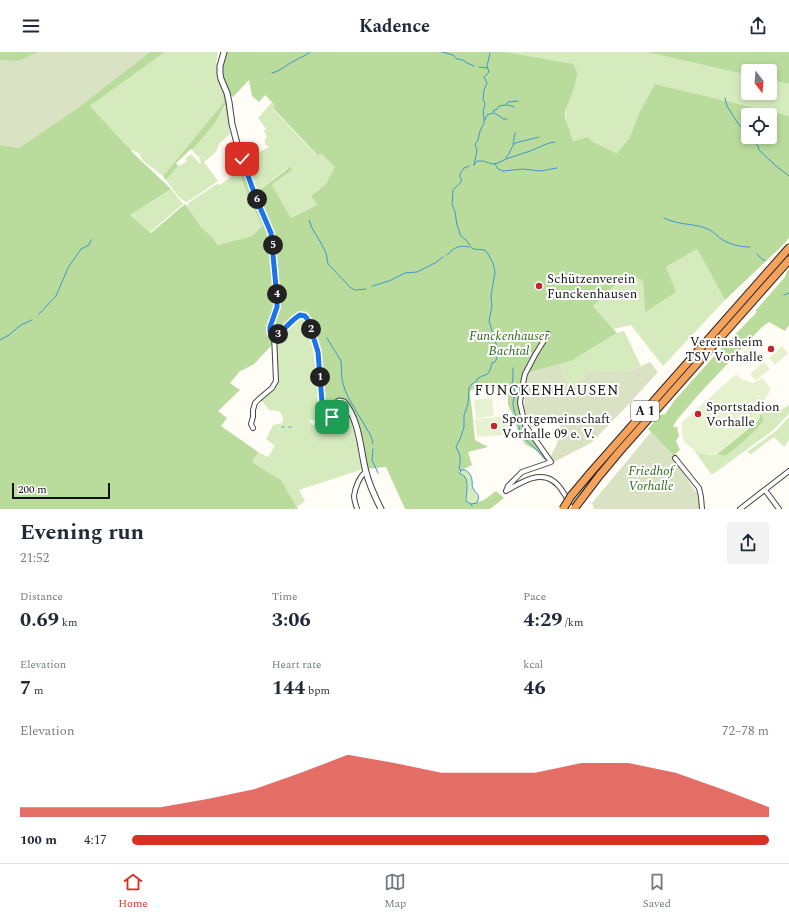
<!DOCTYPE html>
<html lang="en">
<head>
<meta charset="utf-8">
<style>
	body { margin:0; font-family:Spectral,serif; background:#f2f2f3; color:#1f2937; height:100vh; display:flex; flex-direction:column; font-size:15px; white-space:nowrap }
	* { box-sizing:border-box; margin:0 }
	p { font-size:13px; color:#747a83 }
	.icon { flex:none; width:22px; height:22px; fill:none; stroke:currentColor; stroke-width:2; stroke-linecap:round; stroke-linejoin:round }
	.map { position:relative; height:457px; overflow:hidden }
	.details { display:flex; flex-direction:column; background:#fff; flex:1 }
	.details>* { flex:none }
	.needle { width:26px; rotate:163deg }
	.buttons { position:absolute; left:741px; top:12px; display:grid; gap:8px }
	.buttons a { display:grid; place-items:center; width:36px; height:36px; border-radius:4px; background:#fff; box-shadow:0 2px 6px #0003; font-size:20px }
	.scale { position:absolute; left:12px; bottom:10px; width:98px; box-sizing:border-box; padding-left:4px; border:2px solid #111; border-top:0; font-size:11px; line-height:14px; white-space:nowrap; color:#111; -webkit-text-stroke:3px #fff; paint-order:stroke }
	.pin { position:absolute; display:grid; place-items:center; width:34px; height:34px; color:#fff; margin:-17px; border-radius:8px; box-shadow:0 2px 6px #0006 }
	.km { position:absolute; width:20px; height:20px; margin:-10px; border-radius:50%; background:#222; color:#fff; font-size:11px; line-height:20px; text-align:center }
	.round { display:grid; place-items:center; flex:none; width:42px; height:42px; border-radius:4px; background:#f2f2f3 }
	.headline { display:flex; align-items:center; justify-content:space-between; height:68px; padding:0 20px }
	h1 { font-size:22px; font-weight:700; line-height:30px }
	.figures { display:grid; grid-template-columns:repeat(3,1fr); gap:6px; height:68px; padding:4px 20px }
	.figures div { display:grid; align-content:center }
	.figures b { font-size:20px; font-weight:700 }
	.figures small { font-size:11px; font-weight:400 }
	.figures p { font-size:11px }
	.chart { height:112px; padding:8px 20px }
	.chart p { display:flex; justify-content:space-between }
	.chart svg { width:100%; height:72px; margin-top:4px; fill:#d93025; opacity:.7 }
	ul { padding:0 20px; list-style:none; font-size:13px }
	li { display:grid; grid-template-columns:64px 48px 1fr; align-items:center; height:30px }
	li i { height:10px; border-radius:5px; background:#d93025 }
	header { display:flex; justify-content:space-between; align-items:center; height:52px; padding:0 20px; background:#fff; font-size:18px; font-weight:700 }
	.tab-bar { display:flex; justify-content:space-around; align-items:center; height:56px; border-top:1px solid #e0e1e3; background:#fff; font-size:11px; color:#747a83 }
	.tab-bar a { display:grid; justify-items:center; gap:2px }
	.tab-bar .selected { color:#d93025 }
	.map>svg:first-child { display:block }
	.green { fill:#d5ebbd }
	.forest { fill:#b9dc9c; fill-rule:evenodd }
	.cemetery { fill:#d9e3c4 }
	.pitch { fill:#e6f2cf }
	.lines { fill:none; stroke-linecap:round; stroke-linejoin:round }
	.stream { stroke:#3f96cf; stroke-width:1 }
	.minor-casing { stroke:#444; stroke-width:6 }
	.tertiary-casing { stroke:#444; stroke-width:7 }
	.motorway-casing { stroke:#222; stroke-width:9 }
	.minor { stroke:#fff; stroke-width:4 }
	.tertiary { stroke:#fff; stroke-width:5 }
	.motorway { stroke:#f5a25d; stroke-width:7 }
	.motorway-bridge-casing { stroke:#222; stroke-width:9; stroke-linecap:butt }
	.motorway-bridge { stroke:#f5a25d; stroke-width:7 }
	.route-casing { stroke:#fff; stroke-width:8 }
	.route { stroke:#1a73e8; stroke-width:5 }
	.poi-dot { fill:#c4262e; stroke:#fff; stroke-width:1.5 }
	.labels { text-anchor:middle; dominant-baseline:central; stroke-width:4; stroke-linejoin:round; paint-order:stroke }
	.shield { fill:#fff; stroke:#585858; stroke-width:1 }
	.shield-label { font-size:12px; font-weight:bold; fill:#111 }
	.poi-label { font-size:13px; fill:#111; stroke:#fff; text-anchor:start }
	.park-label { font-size:13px; font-style:italic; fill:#2f6b1f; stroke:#fff }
	.neighbourhood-label { font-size:14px; letter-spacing:1px; fill:#111; stroke:#fff }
</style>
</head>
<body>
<header><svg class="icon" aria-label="menu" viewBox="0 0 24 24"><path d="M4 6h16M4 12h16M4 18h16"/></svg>Kadence<svg class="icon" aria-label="share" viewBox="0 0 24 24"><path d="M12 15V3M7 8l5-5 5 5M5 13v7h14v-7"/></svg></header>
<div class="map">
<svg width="789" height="457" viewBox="0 0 789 457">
	<rect width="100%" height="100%" fill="#fffdf5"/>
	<path class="green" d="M165,0H218L216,11L219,13L225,42L223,43L224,50L163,124L142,108L139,101L132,98L126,93L90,54Z
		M504,0H646L748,23V41H770V28L789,32V64L655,32L640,59L629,87L618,101L593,90L588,85L573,89C566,72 563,69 568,50Z
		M272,50L276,53L273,57L316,103L321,100L335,115L325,133L311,144L317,153L291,166L272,133L289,115L256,140L245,109L247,106L269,95L265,92V87L267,85L264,79L266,77L258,66Z
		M226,52L230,82L219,92L216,100L204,110L218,129L187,150C180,149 171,134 166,128L178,114L183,112L187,109L185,107L191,102L200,112L201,110L199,107L200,106L198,104H197L192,98L222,61Z
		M236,118L238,122L240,123L249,147H250L262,174L252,184L218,193L211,184L201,175L187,155L188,152L191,149L217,132L220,133L233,123V120Z
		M171,137L183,152L150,180L130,163Z
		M697,197L725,248L663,314L631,273L614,277L593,254L628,221L643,229L645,259L666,215Z
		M789,202V203L775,220L608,408L573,451V449L588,429Z
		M301,266C315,275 319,348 318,365L315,368H309L312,373L334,369L335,367L336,356L342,352C352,362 359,402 363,417L299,438L305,449L297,455L281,428L252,410L258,400L268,405L275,394L266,387L273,373L283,371C283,362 281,357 270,359L260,347L276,332L275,287C285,282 291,270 301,266Z
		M624,279L641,314L630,319L588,320L569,339L560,312L571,309L617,281Z
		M763,350L770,354L780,358L789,353V362L771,380L713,422H711L694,398L704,402L711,403L717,402L725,404L764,369L761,361Z
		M789,365V388L784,395L774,385L751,402L747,400L776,379Z
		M463,418C469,418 472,423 472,430C473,433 471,433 473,436C476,443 481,442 477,451L471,452L466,449L459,421L460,419Z"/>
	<path class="forest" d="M0,0H165L90,54L126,93L132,98L131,99L171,137L130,163L151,181L185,152L201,175L211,184L218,193L252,184L262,174L250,148L249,147L240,123L238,122L236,118L240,116H242L253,141L258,139L290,115H291L292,118L275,130L272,133L291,166L317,153L311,144L325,133L335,115L321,101L317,103L273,56L275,53L265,43L259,50L252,44L249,28L233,45L227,41L221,27L224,0H503L573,12L577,20V23L574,36L565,60V66L573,89L588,85L593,90L617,101L629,87L640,59L655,32L789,64V186L782,194L725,248L697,197L666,215L676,240L645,260L643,229L628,221L593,254L617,281L571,309L524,322L521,332L518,354L526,379L546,406L545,409L537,399L525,392L518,380L514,365L508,353V340L500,336H476L470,339L475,388L488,395L468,400L472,413L460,419L459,421C460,421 464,424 465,425C469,431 465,442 466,449L471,452L477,451L478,450L484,448L496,439L504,446L490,457H405L386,415L365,417L360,389L345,352L339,349L333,363L325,365L319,309L312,280L303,263L275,283L274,290L271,294L254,312L247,316L240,319L230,331L240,338L218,359L227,366L221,374L258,400L252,410L281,428L298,457H0ZM748,63H770V85H748Z
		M646,0H789V32L770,28V19H748V23Z
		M225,42L230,72L229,73L225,53C218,70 204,84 192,98L191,97L176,111L178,114L166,128L163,124L224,50L223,43Z
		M789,217V273L785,279L769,270L762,275L700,341L676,369L673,375H677L679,384L676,389L680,398L673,404L670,400L648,377L660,363L665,362L674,349L716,302L756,261V258L785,225L787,219Z
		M761,361L764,369C752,381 740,394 725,404L717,402L721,399L758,369Z"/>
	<path class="cemetery" d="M38,0H150L78,56L19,96L0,93V8C7,8 16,10 23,7C28,5 32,2 38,0Z
		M650,310L658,320L628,353L591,391L554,410L550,405L557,392L561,371L554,362L531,376L524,356L526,321L560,312L569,339L588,320L630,319Z
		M651,380L670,400L697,442L700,456L698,457H594L592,451Z"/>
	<path class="pitch" d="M751,294L757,300L743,312L738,305Z
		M782,294L788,301L775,313L769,306Z
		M764,310L770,317L756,329L750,322Z
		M736,322L741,327L753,331L763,326L771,337L763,350L761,361L758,369L721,399C710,406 698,402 689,394C687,392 684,390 683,387C682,382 682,376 681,371Z
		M492,346L494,364L476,366L474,348Z
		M511,364L513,382L477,385L475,367Z"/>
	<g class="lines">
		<path class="stream" d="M442,0L453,3L457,7L463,8L467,11L474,14
			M479,15L487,16
			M272,21C281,19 287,12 296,8C301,5 305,4 310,0
			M725,46L727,54L737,70L748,83
			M506,52L508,50L518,49
			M494,61L501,65L503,67H507
			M485,68L487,63L493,61L494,58H496L499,54C505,53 508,52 514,55
			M750,85L758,94L759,98L776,114L789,124
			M513,92L515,81
			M506,106C510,102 511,95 515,91L539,85
			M495,112L498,117L503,119L523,117L541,119L557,116
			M474,113L477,98L475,92L477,90L478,88L480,79L484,71V66L483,59L485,52L483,47L484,38L487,31L484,25L489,20L487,14L490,1
			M474,113L477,109H483L492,112L498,111L506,107L530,99L549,91L555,90
			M469,114L464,116L460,122V125L462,129L453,138L452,152L455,160L457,173L459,178L460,183L466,188L471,195L473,197L485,198L488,202L493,211L495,220L491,244L492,254L489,269L497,295V306L495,310L492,311C488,327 487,320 477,327V329L472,332L469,336L468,352L464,363V375L460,387L456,395C461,404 461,407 459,417L461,419L459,421C460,421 464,424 465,425C469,431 466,442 466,449L471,452
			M664,166C680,174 697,171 710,178C715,181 718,185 723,188C731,193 741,195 750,195
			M309,168L312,176L321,191L326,201L328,212L351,236L355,238L366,237
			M757,202C760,204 760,206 763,208H765
			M447,203C455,195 458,193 469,195
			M372,234L389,229L405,221L417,220L435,211L443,205
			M784,243L789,241
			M39,262L56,244L68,216L81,197L89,193L91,188
			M327,286L341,309L342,328L345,338L349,347L371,384L373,392
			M0,288L9,283L21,273L32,268
			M513,316V327L512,330L515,340L513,351L514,358L521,382L525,387L536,397L545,407
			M282,375H284
			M289,375H291
			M373,397L372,408L378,421
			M461,418H465C469,420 472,424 472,429C473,432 471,433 473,436C476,443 481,441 477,451L471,452L472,454"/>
		<defs>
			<path id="minor" d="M253,376L251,372L253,365V358L255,351L259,347L272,336L276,329L274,283
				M675,406L699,436L701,445L702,457
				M765,438L779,457
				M506,439L508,434L522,420L551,410L525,373L520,351L522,336L525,322L535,303L548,282
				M506,439C526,427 548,414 563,440C567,445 569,451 571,457
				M357,457C356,453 354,448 354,444C355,436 360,423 366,420
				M740,457L789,419"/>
			<path id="tertiary" d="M224,0L220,14V22L221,27L227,41L229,50L232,72L241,107L256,146L271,181L277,246V255L270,275V280L272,282L275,283C285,278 291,268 300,263L305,264L308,268L318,300L323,362C324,366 329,367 332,365L335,352L339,349L344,350C360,369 360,397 366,420C369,432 375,445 381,457"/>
			<path id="motorway" d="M571,444L592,419L789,196
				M574,457L599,424L619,400L789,208"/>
		</defs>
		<use href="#minor" class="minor-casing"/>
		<use href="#tertiary" class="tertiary-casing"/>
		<use href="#motorway" class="motorway-casing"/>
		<use href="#minor" class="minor"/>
		<use href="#tertiary" class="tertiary"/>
		<use href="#motorway" class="motorway"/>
		<defs>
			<path id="motorway-bridge" d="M563,457L571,444"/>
		</defs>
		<use href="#motorway-bridge" class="motorway-bridge-casing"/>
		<use href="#motorway-bridge" class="motorway-bridge"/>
	</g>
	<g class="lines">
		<defs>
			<path id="route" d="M242,107L256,146L271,181L277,246V255L270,275V280L272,282L275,284C285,278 291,268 300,263L305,264L308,268L318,300L323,362C324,365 329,367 332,365"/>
		</defs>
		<use href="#route" class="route-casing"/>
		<use href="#route" class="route"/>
	</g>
	<g class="poi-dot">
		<circle cx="539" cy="234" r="4"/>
		<circle cx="771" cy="297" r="4"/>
		<circle cx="698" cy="362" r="4"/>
		<circle cx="494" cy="374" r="4"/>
	</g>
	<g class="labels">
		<rect class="shield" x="631" y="349" width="28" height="20" rx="3"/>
		<g class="shield-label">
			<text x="645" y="359">A 1</text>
		</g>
		<g class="poi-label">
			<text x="547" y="227">Schützenverein<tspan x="547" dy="15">Funckenhausen</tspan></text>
			<text x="763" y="290" text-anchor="end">Vereinsheim<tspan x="763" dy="15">TSV Vorhalle</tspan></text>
			<text x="706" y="355">Sportstadion<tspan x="706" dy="15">Vorhalle</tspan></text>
			<text x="502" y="367">Sportgemeinschaft<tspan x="502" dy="15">Vorhalle 09 e. V.</tspan></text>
		</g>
		<g class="park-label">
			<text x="509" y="284">Funckenhauser<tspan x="509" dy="15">Bachtal</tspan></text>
			<text x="651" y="419">Friedhof<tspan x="651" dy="15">Vorhalle</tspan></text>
		</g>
		<g class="neighbourhood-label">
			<text x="547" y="338">FUNCKENHAUSEN</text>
		</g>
	</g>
</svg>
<div class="buttons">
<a><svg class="needle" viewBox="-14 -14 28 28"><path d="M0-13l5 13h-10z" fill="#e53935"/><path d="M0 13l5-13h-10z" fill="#747a83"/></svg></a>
<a><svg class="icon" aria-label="locate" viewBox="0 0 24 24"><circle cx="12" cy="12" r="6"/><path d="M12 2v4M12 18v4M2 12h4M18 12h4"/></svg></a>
</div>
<div class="scale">200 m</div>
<div class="pin" style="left:332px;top:365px;background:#1e9e55"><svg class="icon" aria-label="arrive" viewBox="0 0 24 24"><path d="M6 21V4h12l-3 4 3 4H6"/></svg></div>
<div class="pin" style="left:242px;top:107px;background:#d93025"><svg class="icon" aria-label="check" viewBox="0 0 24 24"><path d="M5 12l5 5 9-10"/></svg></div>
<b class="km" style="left:320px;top:325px">1</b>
<b class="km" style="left:311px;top:277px">2</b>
<b class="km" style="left:278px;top:282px">3</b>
<b class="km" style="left:277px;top:242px">4</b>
<b class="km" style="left:273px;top:193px">5</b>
<b class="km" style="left:257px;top:147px">6</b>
</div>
<section class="details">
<div class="headline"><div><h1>Evening run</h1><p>21:52</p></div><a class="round"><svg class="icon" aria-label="share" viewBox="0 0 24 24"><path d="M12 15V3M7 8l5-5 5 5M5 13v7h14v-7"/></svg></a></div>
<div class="figures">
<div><p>Distance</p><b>0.69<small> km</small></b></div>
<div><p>Time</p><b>3:06</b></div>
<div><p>Pace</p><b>4:29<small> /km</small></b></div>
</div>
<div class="figures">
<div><p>Elevation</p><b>7<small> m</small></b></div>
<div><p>Heart rate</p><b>144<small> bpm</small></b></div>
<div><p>kcal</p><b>46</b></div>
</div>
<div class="chart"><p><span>Elevation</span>72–78 m</p>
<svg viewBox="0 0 160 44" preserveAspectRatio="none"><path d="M0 44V38L10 38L20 38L30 38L40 33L50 27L60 17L70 6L80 11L90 17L100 17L110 17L120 11L130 11L140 17L150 27L160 38V44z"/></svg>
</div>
<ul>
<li><b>100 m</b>4:17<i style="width:100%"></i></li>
</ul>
</section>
<nav class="tab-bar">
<a class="selected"><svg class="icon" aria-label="home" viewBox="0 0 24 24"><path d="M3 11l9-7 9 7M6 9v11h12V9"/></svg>Home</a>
<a><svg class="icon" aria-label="map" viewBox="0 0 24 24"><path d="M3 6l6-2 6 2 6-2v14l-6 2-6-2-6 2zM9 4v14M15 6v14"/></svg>Map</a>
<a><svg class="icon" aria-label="saved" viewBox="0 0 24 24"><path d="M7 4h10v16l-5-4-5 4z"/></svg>Saved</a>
</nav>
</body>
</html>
